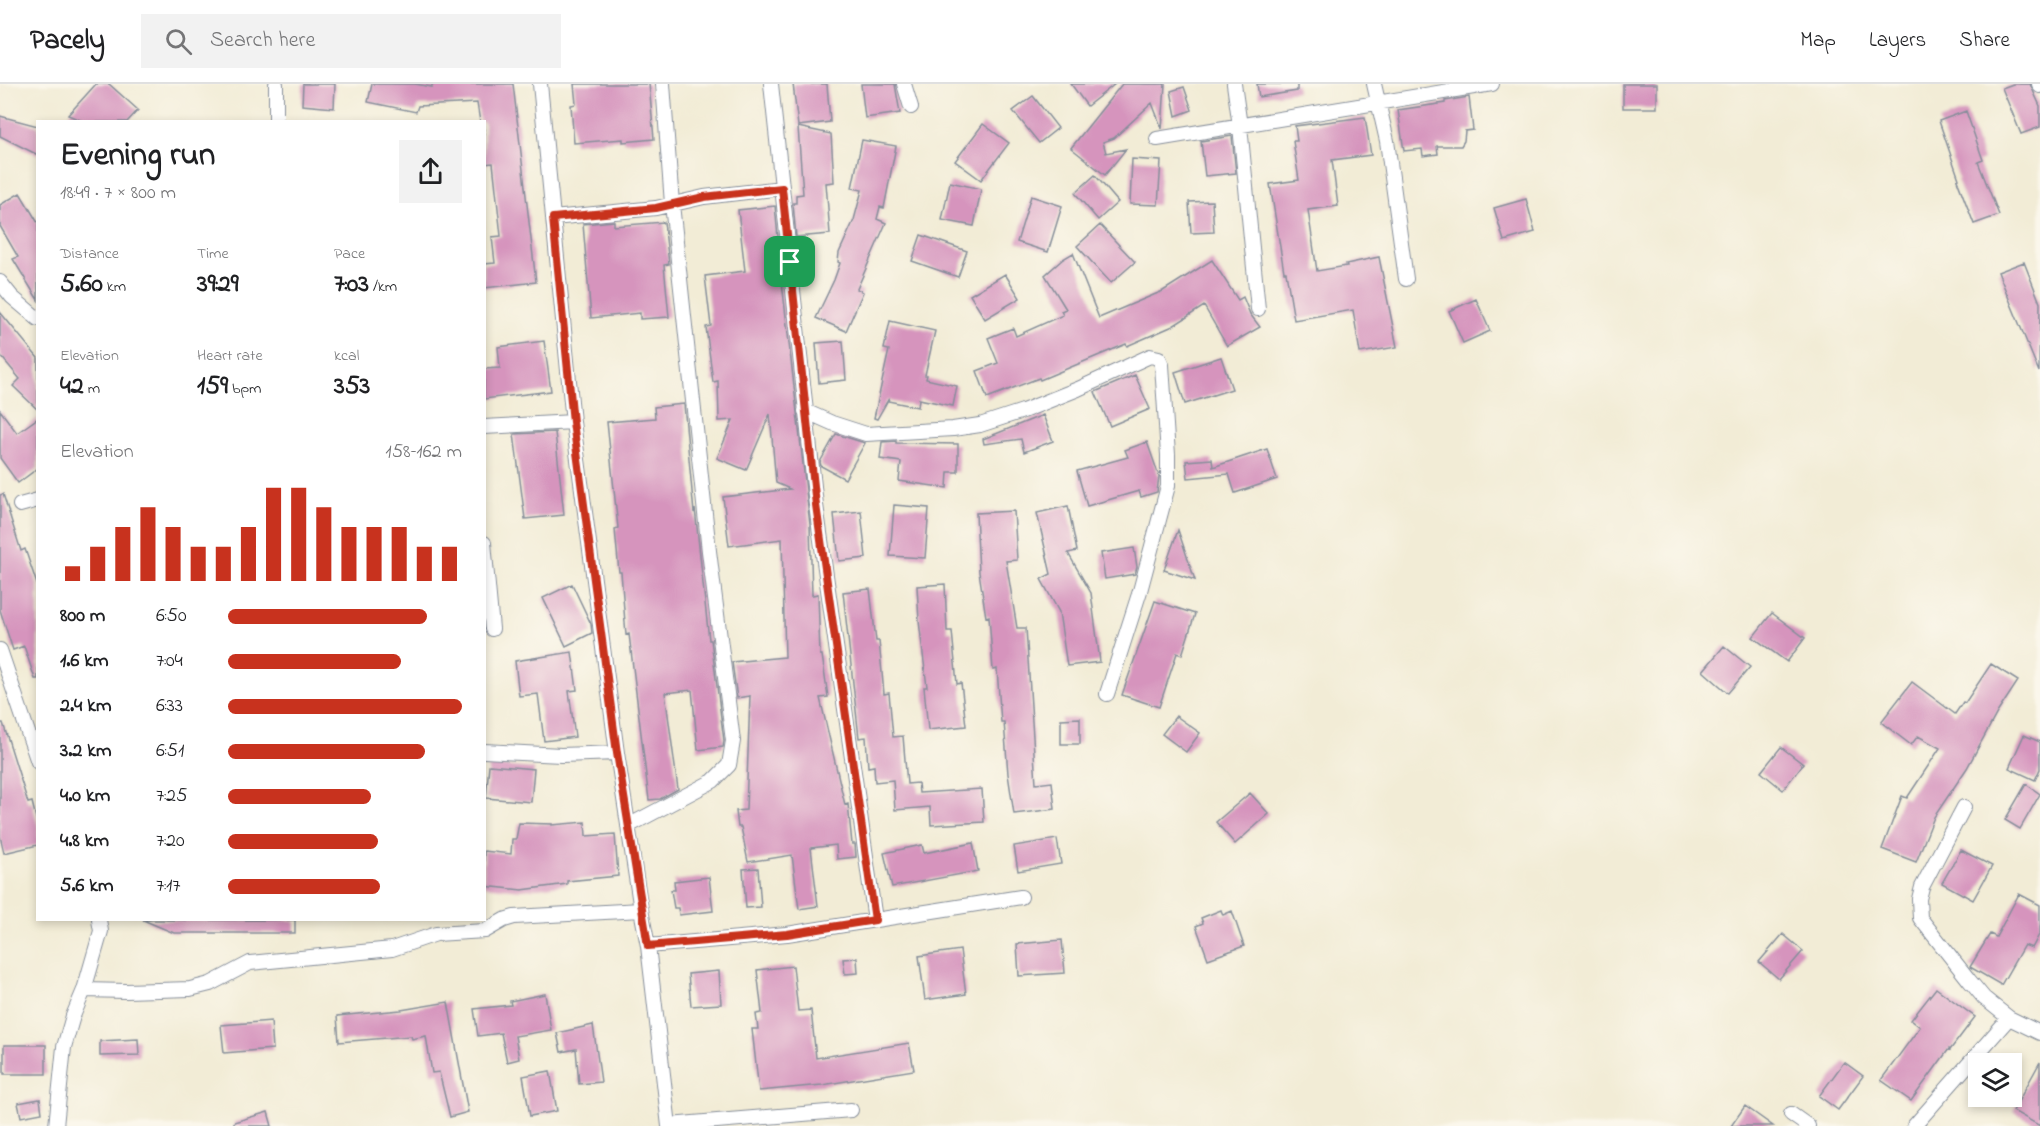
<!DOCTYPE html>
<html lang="en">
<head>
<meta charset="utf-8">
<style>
	body { margin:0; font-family:"Indie Flower",sans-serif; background:#f2f2f2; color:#202124; height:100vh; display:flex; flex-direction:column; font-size:22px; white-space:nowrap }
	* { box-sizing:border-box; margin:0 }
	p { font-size:20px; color:#757577 }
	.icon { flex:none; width:33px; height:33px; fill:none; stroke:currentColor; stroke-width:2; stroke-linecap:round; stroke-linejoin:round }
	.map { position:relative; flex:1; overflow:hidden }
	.panel { position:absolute; left:36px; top:36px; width:450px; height:801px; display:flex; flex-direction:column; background:#fff; border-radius:0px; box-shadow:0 3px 9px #0003 }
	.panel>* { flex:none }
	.tools { position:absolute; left:1968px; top:969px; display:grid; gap:12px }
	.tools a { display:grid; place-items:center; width:54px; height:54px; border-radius:0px; background:#fff; box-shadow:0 3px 9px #0003; font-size:30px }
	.pin { position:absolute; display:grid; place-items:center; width:51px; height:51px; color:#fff; margin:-26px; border-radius:12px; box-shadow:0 3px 9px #0006 }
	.round { display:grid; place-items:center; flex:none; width:63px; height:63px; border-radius:0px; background:#f2f2f2 }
	.headline { display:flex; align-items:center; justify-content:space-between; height:102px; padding:0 24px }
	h1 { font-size:33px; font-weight:800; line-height:45px }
	.figures { display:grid; grid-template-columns:repeat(3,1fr); gap:9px; height:102px; padding:6px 24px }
	.figures div { display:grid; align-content:center }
	.figures b { font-size:26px; font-weight:800 }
	.figures small { font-size:16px; font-weight:400 }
	.figures p { font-size:16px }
	.chart { height:168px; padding:12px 24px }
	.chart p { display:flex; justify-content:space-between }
	.chart svg { width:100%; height:108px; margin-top:6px; stroke:#c8321e; stroke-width:6 }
	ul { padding:0 24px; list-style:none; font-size:20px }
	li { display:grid; grid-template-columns:96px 72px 1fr; align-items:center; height:45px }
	li i { height:15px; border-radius:8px; background:#c8321e }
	header { display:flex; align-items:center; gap:36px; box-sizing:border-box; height:84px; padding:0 30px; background:#fff; border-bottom:2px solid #e0e0e0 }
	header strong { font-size:28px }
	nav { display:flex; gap:33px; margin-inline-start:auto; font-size:21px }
	.search { width:420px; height:54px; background:#f2f2f2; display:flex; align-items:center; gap:15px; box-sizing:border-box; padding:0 21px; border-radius:0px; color:#757577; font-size:22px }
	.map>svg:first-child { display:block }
	.building { fill:#d694bd }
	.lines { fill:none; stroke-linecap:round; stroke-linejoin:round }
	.minor-casing { stroke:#868e9a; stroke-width:16 }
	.minor { stroke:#fff; stroke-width:14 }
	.route-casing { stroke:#fff; stroke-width:12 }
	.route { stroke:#c8321e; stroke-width:8 }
</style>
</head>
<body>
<header>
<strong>Pacely</strong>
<div class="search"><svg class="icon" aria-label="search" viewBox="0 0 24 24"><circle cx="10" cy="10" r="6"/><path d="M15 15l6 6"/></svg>Search here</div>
<nav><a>Map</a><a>Layers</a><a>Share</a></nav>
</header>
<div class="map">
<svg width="2040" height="1042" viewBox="0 0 2040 1042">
	<rect width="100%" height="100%" fill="#fbf7ec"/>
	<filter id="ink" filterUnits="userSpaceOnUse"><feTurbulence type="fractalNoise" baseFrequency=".0167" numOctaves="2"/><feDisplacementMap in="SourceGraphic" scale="12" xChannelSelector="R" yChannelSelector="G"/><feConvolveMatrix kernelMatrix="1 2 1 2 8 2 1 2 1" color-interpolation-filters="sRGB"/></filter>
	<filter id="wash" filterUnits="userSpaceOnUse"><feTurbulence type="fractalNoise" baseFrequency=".008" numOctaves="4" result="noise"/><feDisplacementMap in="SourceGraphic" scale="24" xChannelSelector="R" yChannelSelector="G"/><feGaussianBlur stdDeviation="1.35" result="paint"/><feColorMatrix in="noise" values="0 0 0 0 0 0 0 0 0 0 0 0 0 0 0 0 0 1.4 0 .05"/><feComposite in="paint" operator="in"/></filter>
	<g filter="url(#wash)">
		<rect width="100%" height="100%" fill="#f2ecd6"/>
		<g id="blocks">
			<path class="building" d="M96,0H109L138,26L127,38H85L68,31Z
				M303,0H335L334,24L302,21Z
				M372,0H415L432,3V0H513L536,198L484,204V180L495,179L492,153L501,152L493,79L484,80V38H480L477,19L418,22L416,28L368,18Z
				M574,0H649L654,55L623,58V55L574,59L571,21L576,20Z
				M793,0H827L830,38L798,42Z
				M861,0H895L900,29L865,34Z
				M1071,0H1115L1087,22Z
				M1122,0H1165L1162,45L1152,19L1114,54L1103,58L1106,69L1126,65L1105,91L1071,64Z
				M1257,0H1297V7L1259,13Z
				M1623,0H1657V24H1623Z
				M2013,0H2030L2040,22V43L2021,50L2002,4Z
				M1184,3L1192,26L1176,32L1171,7Z
				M1033,12L1058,44L1039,59L1013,27Z
				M1469,13L1473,46L1465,47L1464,57L1461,62H1437L1438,70L1423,72L1422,65L1404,67L1398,26L1445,19V17Z
				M1966,27L1983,76L1978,78L1999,131L1974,140L1957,96L1959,95L1939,37Z
				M0,32L38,42V71L0,52Z
				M1365,33L1371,71L1332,76L1338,122L1308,126L1317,187L1347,182L1346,180L1379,173L1397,263L1360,269L1353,226L1294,236L1286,188H1284L1270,100L1299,96L1293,57H1297L1295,42Z
				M983,40L1009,59L981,96L955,77Z
				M798,43L831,50L834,98L826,99L830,150L796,153L793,119H796V111L803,110Z
				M1232,52L1236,89L1205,92L1201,57Z
				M862,56L896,62L884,124L880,123L877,135L886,139L857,205L863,208L846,247L816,234L834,196L840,179L838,178L839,169L854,136L862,106L852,104Z
				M1132,75L1161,77L1158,121L1130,120Z
				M1095,91L1118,118L1098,136L1075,109Z
				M950,98L981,105L974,142L942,136Z
				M20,109L38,139V216L13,175L18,173L0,142V121Z
				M1031,112L1062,122L1048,168L1017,158Z
				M1526,115L1535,148L1504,157L1494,124Z
				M1212,117L1214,148L1191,149L1189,118Z
				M775,122L778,154L777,155L810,441L812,511L818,510L820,571H822L828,613L820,614L845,721L848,720L852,760H855L856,773L837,775L836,761L811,764L818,822L799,825L792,771L748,778L741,743H738L736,727L746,726L750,612L737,614L732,578L785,573L782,455L729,462L723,413L790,405L776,399L770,330L746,386L717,374L733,336L719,337L718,297L713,298L706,243L711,242L705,192L745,187L738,126Z
				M614,137V142L664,138L669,180L664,181L669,233L640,235V229L591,234L583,140Z
				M1100,141L1135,178L1111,199L1077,162Z
				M921,151L967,167L958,193L912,177Z
				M1073,169L1099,234L1163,207L1212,176L1238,216L1243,213L1250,230L1260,243L1227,262L1204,222L1173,242L1127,262L1126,260L1040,296L1039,294L987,314L977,287L998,279L988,254L1013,244L1016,252L1063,231L1061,227L1066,225L1045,191L1063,175Z
				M2024,178L2040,219L2039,288L1998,188Z
				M1005,190L1020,214L985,235L970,211Z
				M1476,215L1490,247L1463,259L1449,227Z
				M0,228L38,274V326L13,302L20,295L0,271Z
				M890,237L935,247L925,291H927L926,295L957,302L953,322L919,315L918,323L888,317L889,314L877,335L874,334L889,266L884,265Z
				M544,257L551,307L484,315V285L500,284L498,263Z
				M843,257L846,296L819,299L816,259Z
				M1221,273L1232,305L1185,320L1175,288Z
				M1135,291L1150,325L1110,342L1095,308Z
				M684,320L694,429L695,425L709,556H711L724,657L723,663L698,666L692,606L665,609L678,705L660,715L649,716L629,550L626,551L621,488H619L615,445L618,444L607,338L655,334L654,323Z
				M0,326L17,349L38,334V384L18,399L0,374Z
				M1043,331L1053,357L1024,368L1021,355L984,360L983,355Z
				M555,348L564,431L525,435L514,350Z
				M836,350L865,359L845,395L821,382L820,378Z
				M896,357V359L958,360V388H948L947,404L899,397L901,378L880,375L882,358Z
				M1147,358L1159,392L1157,408L1141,413L1139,407L1087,422L1077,387L1128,373L1125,366Z
				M1267,365L1277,395L1235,409L1229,390L1188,394L1186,377L1212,375L1213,383Z
				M3,410L21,467L25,465L38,503V595H35L24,562L13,566L0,526V411Z
				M894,421L929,424L925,474L890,472Z
				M1068,422L1077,467L1068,469L1091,509L1100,578L1067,582L1059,528L1041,495L1051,490L1037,429Z
				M861,427L866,474L839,477L834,430Z
				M1014,427L1017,476L1006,477L1017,544H1026L1036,700L1052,698L1055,725L1014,730L1008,690L1004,638H1001L997,585L993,586L989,532L986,533L979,488L976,429Z
				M1178,446L1195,496L1164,486Z
				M1134,464L1137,483L1135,490L1105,495L1101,469Z
				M572,500L591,540L592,549L566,562L543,514Z
				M945,500L947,547H952L957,600L961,599L966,642L928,646L924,603H927L919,537L917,502Z
				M870,505L876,557H879L884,610L889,609L893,653L903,652L907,700L918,699L919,709L982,705L984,738L931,741L930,723L895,726L893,696L875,698L874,682L868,683L866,653L859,654L843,508Z
				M1155,517L1195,530L1182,571L1177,569L1159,623L1122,611Z
				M1772,529L1805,554L1787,578L1753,553Z
				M1724,562L1750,583L1728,609L1703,587Z
				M572,568L577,606L569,607L575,653L544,657L538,610L519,612L515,577Z
				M1991,580L2018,597L1997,629L1967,684L1934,733L1916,778L1882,765L1902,712L1907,714L1940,664L1918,652L1911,661L1881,638L1912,598L1955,630L1963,618L1965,619Z
				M1176,632L1200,649L1186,668L1162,650Z
				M1080,634V660H1061V635Z
				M0,639H3L28,719L32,718L38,742V761L4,769L0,752Z
				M2024,651L2040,658V685L2035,696L2009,684Z
				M1781,663L1803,680L1783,706L1761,688Z
				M489,681L534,685L531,718L486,714Z
				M2026,700L2040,710L2020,745L2005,736Z
				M1250,709L1269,730L1235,760L1216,738Z
				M585,738L586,752L615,750L618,792L567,797V800L522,806L484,802V767L511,770L512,755H516L519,739L552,740V741Z
				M1057,755L1061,780L1018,787L1014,762Z
				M973,759L978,787L892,803L884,769L922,761L924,769Z
				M1961,766L1992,782L1973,816L1942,799Z
				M758,784L761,823L746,824L743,785Z
				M709,793L713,827L679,831L678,824H674L671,806H675L674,797Z
				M2019,810L2040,821V849L2032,864L2024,861L2001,901L1970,883L1990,850L1996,853Z
				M1221,826L1223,831L1232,827L1244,862L1208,875L1196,842L1203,839L1201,834Z
				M143,836H295V849H174Z
				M1783,850L1803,867L1779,895L1759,878Z
				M1062,856L1065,889L1019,892L1017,860Z
				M960,866L966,910L925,916L919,872Z
				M857,874L858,889L845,890L843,875Z
				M793,882L798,927L811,926L816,974L909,959L914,986L822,1001L759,1007L752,945H758L756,930L762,929L757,886Z
				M719,887L721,920L691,922L688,890Z
				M1936,904L1975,933L1950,966L1949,965L1911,1017L1881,996L1920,943L1911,936Z
				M545,910L551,946L515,952L519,975L507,978L501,949L478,952L474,925L511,921L510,917Z
				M448,918L468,1028L450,1033L439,988L432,989L426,952L412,955L411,952L339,958L337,932L401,926Z
				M271,937L273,965L224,969L221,941Z
				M593,941L601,998L579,1000L576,965L561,968L557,949Z
				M138,955L139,971L100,972V957Z
				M4,961H46V990H4Z
				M1844,978L1863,992L1838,1026L1819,1012Z
				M2040,978V1042L2013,1027Z
				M550,987L557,1027L530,1032L523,992Z
				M40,1015L42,1029L21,1033L18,1019Z
				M1745,1022L1773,1042H1731Z
				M268,1028L272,1042H234V1038Z"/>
		</g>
	</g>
	<g filter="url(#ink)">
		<use href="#blocks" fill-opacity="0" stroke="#868e9a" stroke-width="1.5"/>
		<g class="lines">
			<defs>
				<path id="minor" d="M276,0V38
					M540,0L573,338L617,669L641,826L648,862L669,1042
					M771,0L816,421L875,836
					M904,0L911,23
					M1234,0L1240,42L1258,225
					M1374,0L1387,57L1406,195
					M2039,0L2040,2
					M1157,55L1492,0
					M553,134L656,124L704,113L782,104
					M0,198L12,213L38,235
					M805,327L832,339L866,350L953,345L980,341L1023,327L1078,305L1150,272L1159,274L1162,281L1168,371V402L1140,507L1107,610
					M484,343L573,338
					M20,421L38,416
					M484,459L492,545
					M0,566L38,678
					M484,667L561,671L617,669
					M1964,723L1922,803L1919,815L1920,834L1969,896L1984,914L2009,934L2040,949
					M628,742L713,697L729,681L733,657L709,467L672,120L663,0
					M648,862L787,850L1021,813
					M84,906L101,847L99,836
					M1791,1030L1808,1042
					M669,1041L851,1026
					M56,1042L64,963L73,932L84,906L126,907L190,905L210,900L250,879L392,865L436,850L485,847L504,836L514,833L641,826
					M1914,1042L2009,934"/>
			</defs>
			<use href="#minor" class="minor-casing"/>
			<use href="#minor" class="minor"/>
		</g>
	</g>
	<g class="lines" filter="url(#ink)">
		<defs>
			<path id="route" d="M782,104L816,421L875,836L787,850L648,862L617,669L573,338L553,134L656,124L704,113Z"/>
		</defs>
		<use href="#route" class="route-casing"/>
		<use href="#route" class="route"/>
	</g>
</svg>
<div class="tools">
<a><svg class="icon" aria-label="layers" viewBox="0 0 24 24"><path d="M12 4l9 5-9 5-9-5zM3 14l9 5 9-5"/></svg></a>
</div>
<div class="pin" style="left:790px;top:178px;background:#1e9e55"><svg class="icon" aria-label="arrive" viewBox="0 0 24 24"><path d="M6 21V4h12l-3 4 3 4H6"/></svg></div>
<section class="panel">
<div class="headline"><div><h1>Evening run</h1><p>18:49 · 7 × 800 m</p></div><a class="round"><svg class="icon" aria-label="share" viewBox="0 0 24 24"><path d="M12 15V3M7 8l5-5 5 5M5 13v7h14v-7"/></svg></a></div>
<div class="figures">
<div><p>Distance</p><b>5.60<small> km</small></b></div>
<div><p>Time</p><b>39:29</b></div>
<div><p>Pace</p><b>7:03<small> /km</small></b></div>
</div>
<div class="figures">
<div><p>Elevation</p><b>42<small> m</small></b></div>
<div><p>Heart rate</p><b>159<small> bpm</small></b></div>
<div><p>kcal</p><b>353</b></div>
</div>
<div class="chart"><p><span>Elevation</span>158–162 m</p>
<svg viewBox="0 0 160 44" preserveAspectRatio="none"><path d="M5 44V38M15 44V30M25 44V22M35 44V14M45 44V22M55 44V30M65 44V30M75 44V22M85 44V6M95 44V6M105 44V14M115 44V22M125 44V22M135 44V22M145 44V30M155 44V30"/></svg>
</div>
<ul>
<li><b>800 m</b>6:50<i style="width:85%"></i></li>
<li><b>1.6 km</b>7:04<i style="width:74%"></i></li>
<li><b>2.4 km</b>6:33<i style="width:100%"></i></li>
<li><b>3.2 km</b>6:51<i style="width:84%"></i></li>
<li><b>4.0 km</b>7:25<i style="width:61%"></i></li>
<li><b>4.8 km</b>7:20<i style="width:64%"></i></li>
<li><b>5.6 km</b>7:17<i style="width:65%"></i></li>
</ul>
</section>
</div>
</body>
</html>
